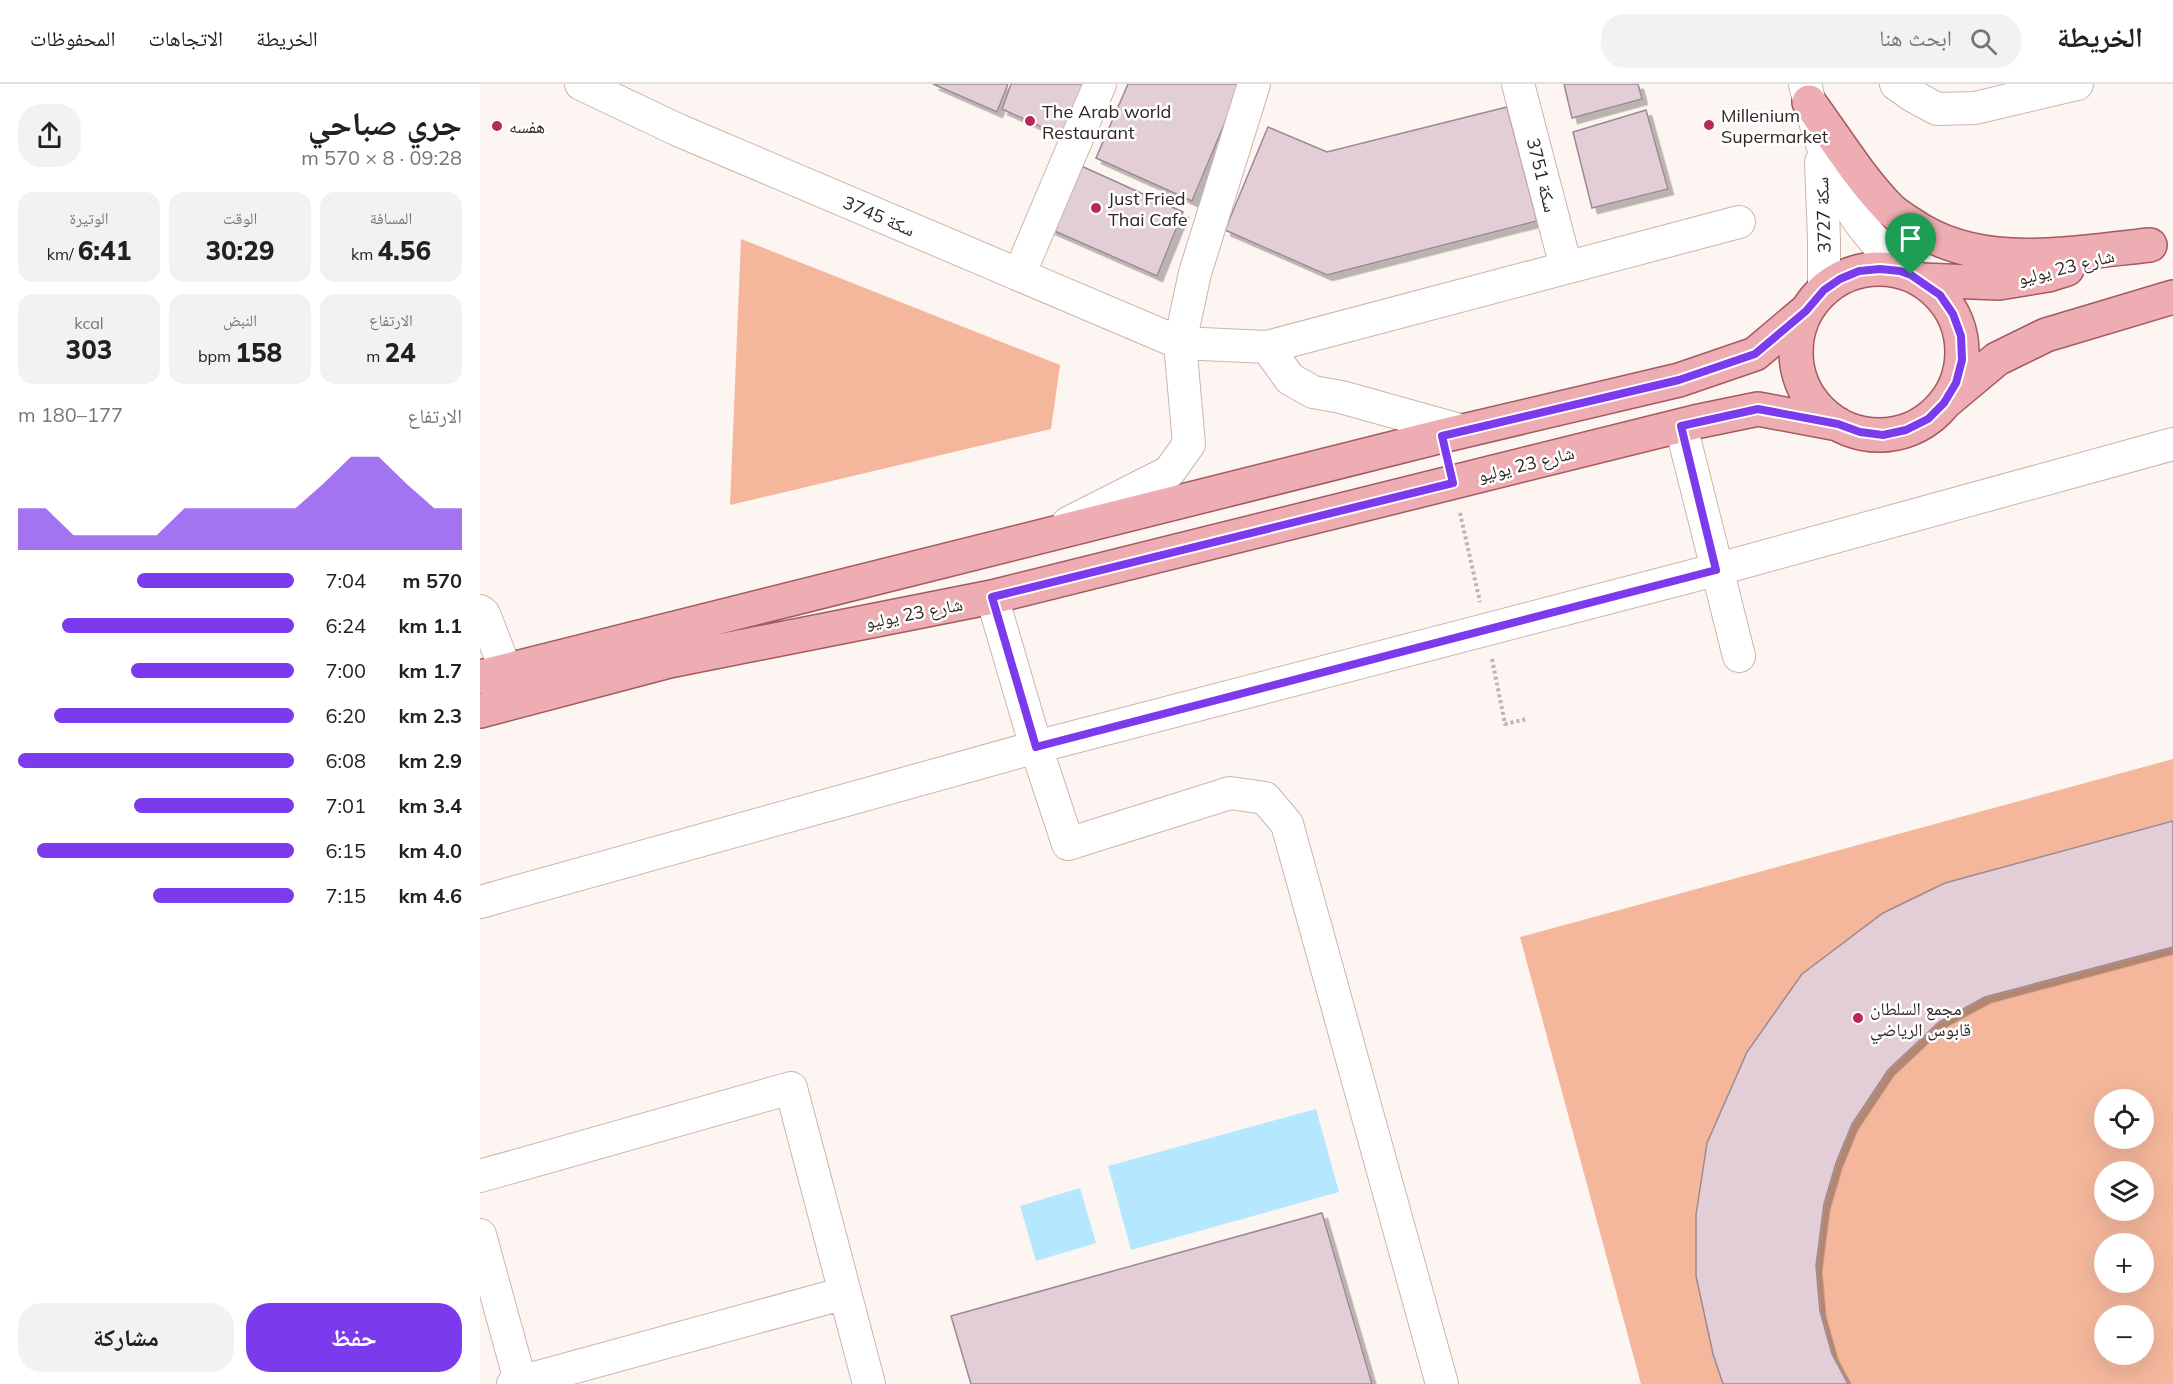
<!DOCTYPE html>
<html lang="ar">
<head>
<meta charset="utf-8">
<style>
	body { margin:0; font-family:Mulish,"Noto Naskh Arabic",sans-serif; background:#f2f2f2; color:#202124; direction:rtl; height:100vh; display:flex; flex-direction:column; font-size:22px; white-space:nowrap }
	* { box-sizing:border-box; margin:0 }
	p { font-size:20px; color:#757577 }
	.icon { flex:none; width:33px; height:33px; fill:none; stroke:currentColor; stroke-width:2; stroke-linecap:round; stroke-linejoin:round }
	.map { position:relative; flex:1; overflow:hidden; direction:ltr }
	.details { display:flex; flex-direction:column; background:#fff; width:480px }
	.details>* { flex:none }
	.buttons { position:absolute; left:1614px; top:1005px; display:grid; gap:12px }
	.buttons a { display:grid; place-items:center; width:60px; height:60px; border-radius:50%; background:#fff; box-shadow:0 6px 24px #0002; font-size:30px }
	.pin { position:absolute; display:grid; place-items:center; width:51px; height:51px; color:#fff; margin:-62px -26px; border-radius:50% 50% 50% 0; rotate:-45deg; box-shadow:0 0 6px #0007 }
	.pin .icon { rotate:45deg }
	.round { display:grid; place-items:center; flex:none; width:63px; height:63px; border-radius:24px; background:#f2f2f2 }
	.overview { display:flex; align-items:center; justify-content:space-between; height:102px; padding:0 18px }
	h1 { font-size:33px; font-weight:800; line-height:45px }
	.metrics { display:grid; grid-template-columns:repeat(3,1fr); gap:9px; height:102px; padding:6px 18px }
	.metrics div { display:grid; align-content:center; border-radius:15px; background:#f2f2f2; text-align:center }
	.metrics b { font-size:26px; font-weight:800 }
	.metrics small { font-size:16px; font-weight:400 }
	.metrics p { font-size:16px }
	.chart { height:168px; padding:12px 18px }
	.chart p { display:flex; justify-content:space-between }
	.chart svg { width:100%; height:108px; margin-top:6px; fill:#7c3aed; opacity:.7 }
	.button { display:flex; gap:12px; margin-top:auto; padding:12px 18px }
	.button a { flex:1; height:69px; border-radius:24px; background:#7c3aed; color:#fff; font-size:24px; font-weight:800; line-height:69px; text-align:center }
	.button a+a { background:#f2f2f2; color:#202124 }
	ul { padding:0 18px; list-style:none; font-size:20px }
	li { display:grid; grid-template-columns:96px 72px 1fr; align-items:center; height:45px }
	li i { height:15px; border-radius:8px; background:#7c3aed }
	header { display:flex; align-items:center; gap:36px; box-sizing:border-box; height:84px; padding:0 30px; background:#fff; border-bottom:2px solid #e0e0e0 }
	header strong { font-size:28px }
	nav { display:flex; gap:33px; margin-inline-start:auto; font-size:21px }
	.search { width:420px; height:54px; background:#f2f2f2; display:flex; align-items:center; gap:15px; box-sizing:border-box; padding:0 21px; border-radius:24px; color:#757577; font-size:22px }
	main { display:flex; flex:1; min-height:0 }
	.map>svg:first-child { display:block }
	.green { fill:#f4b79b; fill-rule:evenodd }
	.water { fill:#b5e8fe }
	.building { fill:#e3ced7; stroke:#9c8992; stroke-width:1.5; filter:url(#shadow) }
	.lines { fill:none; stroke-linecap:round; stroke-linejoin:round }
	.minor-casing { stroke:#cab6ad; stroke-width:34 }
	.major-casing { stroke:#a25b60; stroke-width:36 }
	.path { stroke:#bdb5b2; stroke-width:4; stroke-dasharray:3 3; stroke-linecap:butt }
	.minor { stroke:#fff; stroke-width:32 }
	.major { stroke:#edadb3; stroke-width:33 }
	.route-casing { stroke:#fff; stroke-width:12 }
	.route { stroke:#7c3aed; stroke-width:8 }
	.poi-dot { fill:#b7295b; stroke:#fff; stroke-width:2 }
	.labels { text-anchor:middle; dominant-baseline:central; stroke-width:5; stroke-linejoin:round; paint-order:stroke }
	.poi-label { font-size:18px; fill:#2e2623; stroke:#fff; text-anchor:start }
	.street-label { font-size:18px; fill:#2e2623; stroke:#fff }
</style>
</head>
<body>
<header>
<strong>الخريطة</strong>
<div class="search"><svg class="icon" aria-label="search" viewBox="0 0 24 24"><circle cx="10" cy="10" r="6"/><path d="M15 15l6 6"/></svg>ابحث هنا</div>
<nav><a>الخريطة</a><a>الاتجاهات</a><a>المحفوظات</a></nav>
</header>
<main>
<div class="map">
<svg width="1693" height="1300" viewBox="0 0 1693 1300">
	<defs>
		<filter id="shadow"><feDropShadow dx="5.5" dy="5.5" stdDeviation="0" flood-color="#0004"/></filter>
	</defs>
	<rect width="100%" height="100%" fill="#fdf5f1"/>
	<path class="green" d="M261,155L580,281L571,345L250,421Z
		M1693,675V1300H1161L1040,853ZM1624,1016H1664V1054H1624ZM1624,1088H1664V1126H1624ZM1624,1160H1664V1198H1624ZM1624,1232H1664V1270H1624Z"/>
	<path class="water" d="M836,1025L859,1108L651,1166L628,1082Z
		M600,1104L616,1159L556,1177L540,1122Z"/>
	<path class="building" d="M453,0H528L517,28Z
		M531,0H608L584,53L522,25Z
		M648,0H761L712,117L616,74Z
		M1084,0H1158L1162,15L1092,34Z
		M1027,23L1057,137L847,191L745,146L788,43L847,68Z
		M1166,26L1188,105L1112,124L1093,48Z
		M599,81L703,128L677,192L570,145Z
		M1693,737V863L1505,913L1459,938L1408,986L1372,1040L1356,1079L1344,1120L1336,1182L1340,1227L1352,1270L1368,1300H1243L1233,1270L1216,1192V1131L1227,1059L1267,968L1322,890L1403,829L1465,799Z
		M842,1129L892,1300H491L471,1232Z"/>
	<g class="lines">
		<defs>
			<path id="minor" d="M101,0L198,46L700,259L787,263L1259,138
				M1038,0L1086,183
				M1325,0C1337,47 1349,92 1376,133C1389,152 1406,169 1420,187
				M1416,0L1433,12L1457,25L1495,24L1597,0
				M1341,78L1344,156V206
				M539,191L620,0
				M787,263L810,295L833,308L861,313L983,347
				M1201,342L1259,572
				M588,439L689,388L709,360L700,259L715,189L774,0
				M512,513L556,663L588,760L750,709L785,714L807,740L962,1300
				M0,527L4,530L26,587
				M0,818L556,663L1235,486L1693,360
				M0,1092L311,1004L389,1300
				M0,1151L41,1300
				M33,1300L365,1209"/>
			<path id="major" d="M1329,18C1355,53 1378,92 1409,124C1415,130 1423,135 1431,140C1500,188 1591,169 1670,161
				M1316 268a83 83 0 1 1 166 0a83 83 0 1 1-166 0Z
				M1441,196L1519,199L1568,191L1587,185
				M1468,316L1517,275L1566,251L1693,213
				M0,593L962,352L1199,296L1275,270L1326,227
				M0,627L189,577L512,513L1215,338L1278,325L1358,340"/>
		</defs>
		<use href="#minor" class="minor-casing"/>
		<use href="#major" class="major-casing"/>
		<path class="path" d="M980,429L1000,518
			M1012,575L1025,640L1047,635"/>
		<use href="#minor" class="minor"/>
		<use href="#major" class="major"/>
	</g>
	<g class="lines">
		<defs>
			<path id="route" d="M1400,185L1420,187L1431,191L1460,211L1473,230L1481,252L1482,276L1476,299L1464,319L1448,335L1426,346L1403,351L1380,348L1358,340L1278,325L1201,342L1236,486L556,663L512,513L973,399L962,352L1199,296L1275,270L1326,227L1344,206L1360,195L1379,187Z"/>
		</defs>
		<use href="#route" class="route-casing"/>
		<use href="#route" class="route"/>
	</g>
	<g class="poi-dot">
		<circle cx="550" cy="37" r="6"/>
		<circle cx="1229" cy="41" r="6"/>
		<circle cx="17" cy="42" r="6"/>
		<circle cx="616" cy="124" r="6"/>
		<circle cx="1378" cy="934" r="6"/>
	</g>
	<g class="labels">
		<g class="poi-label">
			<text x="562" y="27">The Arab world<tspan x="562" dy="21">Restaurant</tspan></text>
			<text x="1241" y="31">Millenium<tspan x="1241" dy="21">Supermarket</tspan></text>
			<text x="29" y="42">هفسه</text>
			<text x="628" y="114">Just Fried<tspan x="628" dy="21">Thai Cafe</tspan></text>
			<text x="1390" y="924">مجمع السلطان<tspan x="1390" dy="21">قابوس الرياضي</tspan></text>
		</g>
		<g class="street-label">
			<text transform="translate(1062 91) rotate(76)">سكة 3751</text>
			<text transform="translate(1343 131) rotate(-92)">سكة 3727</text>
			<text transform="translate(399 132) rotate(23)">سكة 3745</text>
			<text transform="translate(1586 183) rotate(-14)">شارع 23 يوليو</text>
			<text transform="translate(1046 380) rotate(-14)">شارع 23 يوليو</text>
			<text transform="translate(434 529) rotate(-11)">شارع 23 يوليو</text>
		</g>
	</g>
</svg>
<div class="buttons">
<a><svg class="icon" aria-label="locate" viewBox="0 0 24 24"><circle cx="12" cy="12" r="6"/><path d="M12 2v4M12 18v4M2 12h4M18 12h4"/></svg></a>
<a><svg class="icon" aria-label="layers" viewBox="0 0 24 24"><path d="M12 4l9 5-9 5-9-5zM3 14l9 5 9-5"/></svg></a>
<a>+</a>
<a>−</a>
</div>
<div class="pin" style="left:1431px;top:191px;background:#1e9e55"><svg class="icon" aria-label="arrive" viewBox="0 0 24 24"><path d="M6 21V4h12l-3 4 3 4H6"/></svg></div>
</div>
<section class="details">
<div class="overview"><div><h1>جري صباحي</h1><p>09:28 · 8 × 570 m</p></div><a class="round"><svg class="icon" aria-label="share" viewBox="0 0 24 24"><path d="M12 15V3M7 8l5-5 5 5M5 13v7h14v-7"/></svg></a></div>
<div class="metrics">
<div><p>المسافة</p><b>4.56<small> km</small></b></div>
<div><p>الوقت</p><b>30:29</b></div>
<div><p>الوتيرة</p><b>6:41<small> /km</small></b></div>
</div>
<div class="metrics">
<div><p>الارتفاع</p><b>24<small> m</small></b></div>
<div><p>النبض</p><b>158<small> bpm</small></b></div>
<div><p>kcal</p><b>303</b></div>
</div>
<div class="chart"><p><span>الارتفاع</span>177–180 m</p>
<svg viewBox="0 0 160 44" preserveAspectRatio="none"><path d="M0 44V27L10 27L20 38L30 38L40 38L50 38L60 27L70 27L80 27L90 27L100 27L110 17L120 6L130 6L140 17L150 27L160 27V44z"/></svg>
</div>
<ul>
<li><b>570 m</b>7:04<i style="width:57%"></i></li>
<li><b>1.1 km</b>6:24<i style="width:84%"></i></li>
<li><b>1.7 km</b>7:00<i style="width:59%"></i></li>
<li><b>2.3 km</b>6:20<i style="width:87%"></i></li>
<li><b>2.9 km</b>6:08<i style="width:100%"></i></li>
<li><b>3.4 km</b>7:01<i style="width:58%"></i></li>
<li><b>4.0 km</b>6:15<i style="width:93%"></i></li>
<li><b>4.6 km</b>7:15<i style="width:51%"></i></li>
</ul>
<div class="button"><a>حفظ</a><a>مشاركة</a></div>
</section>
</main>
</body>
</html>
